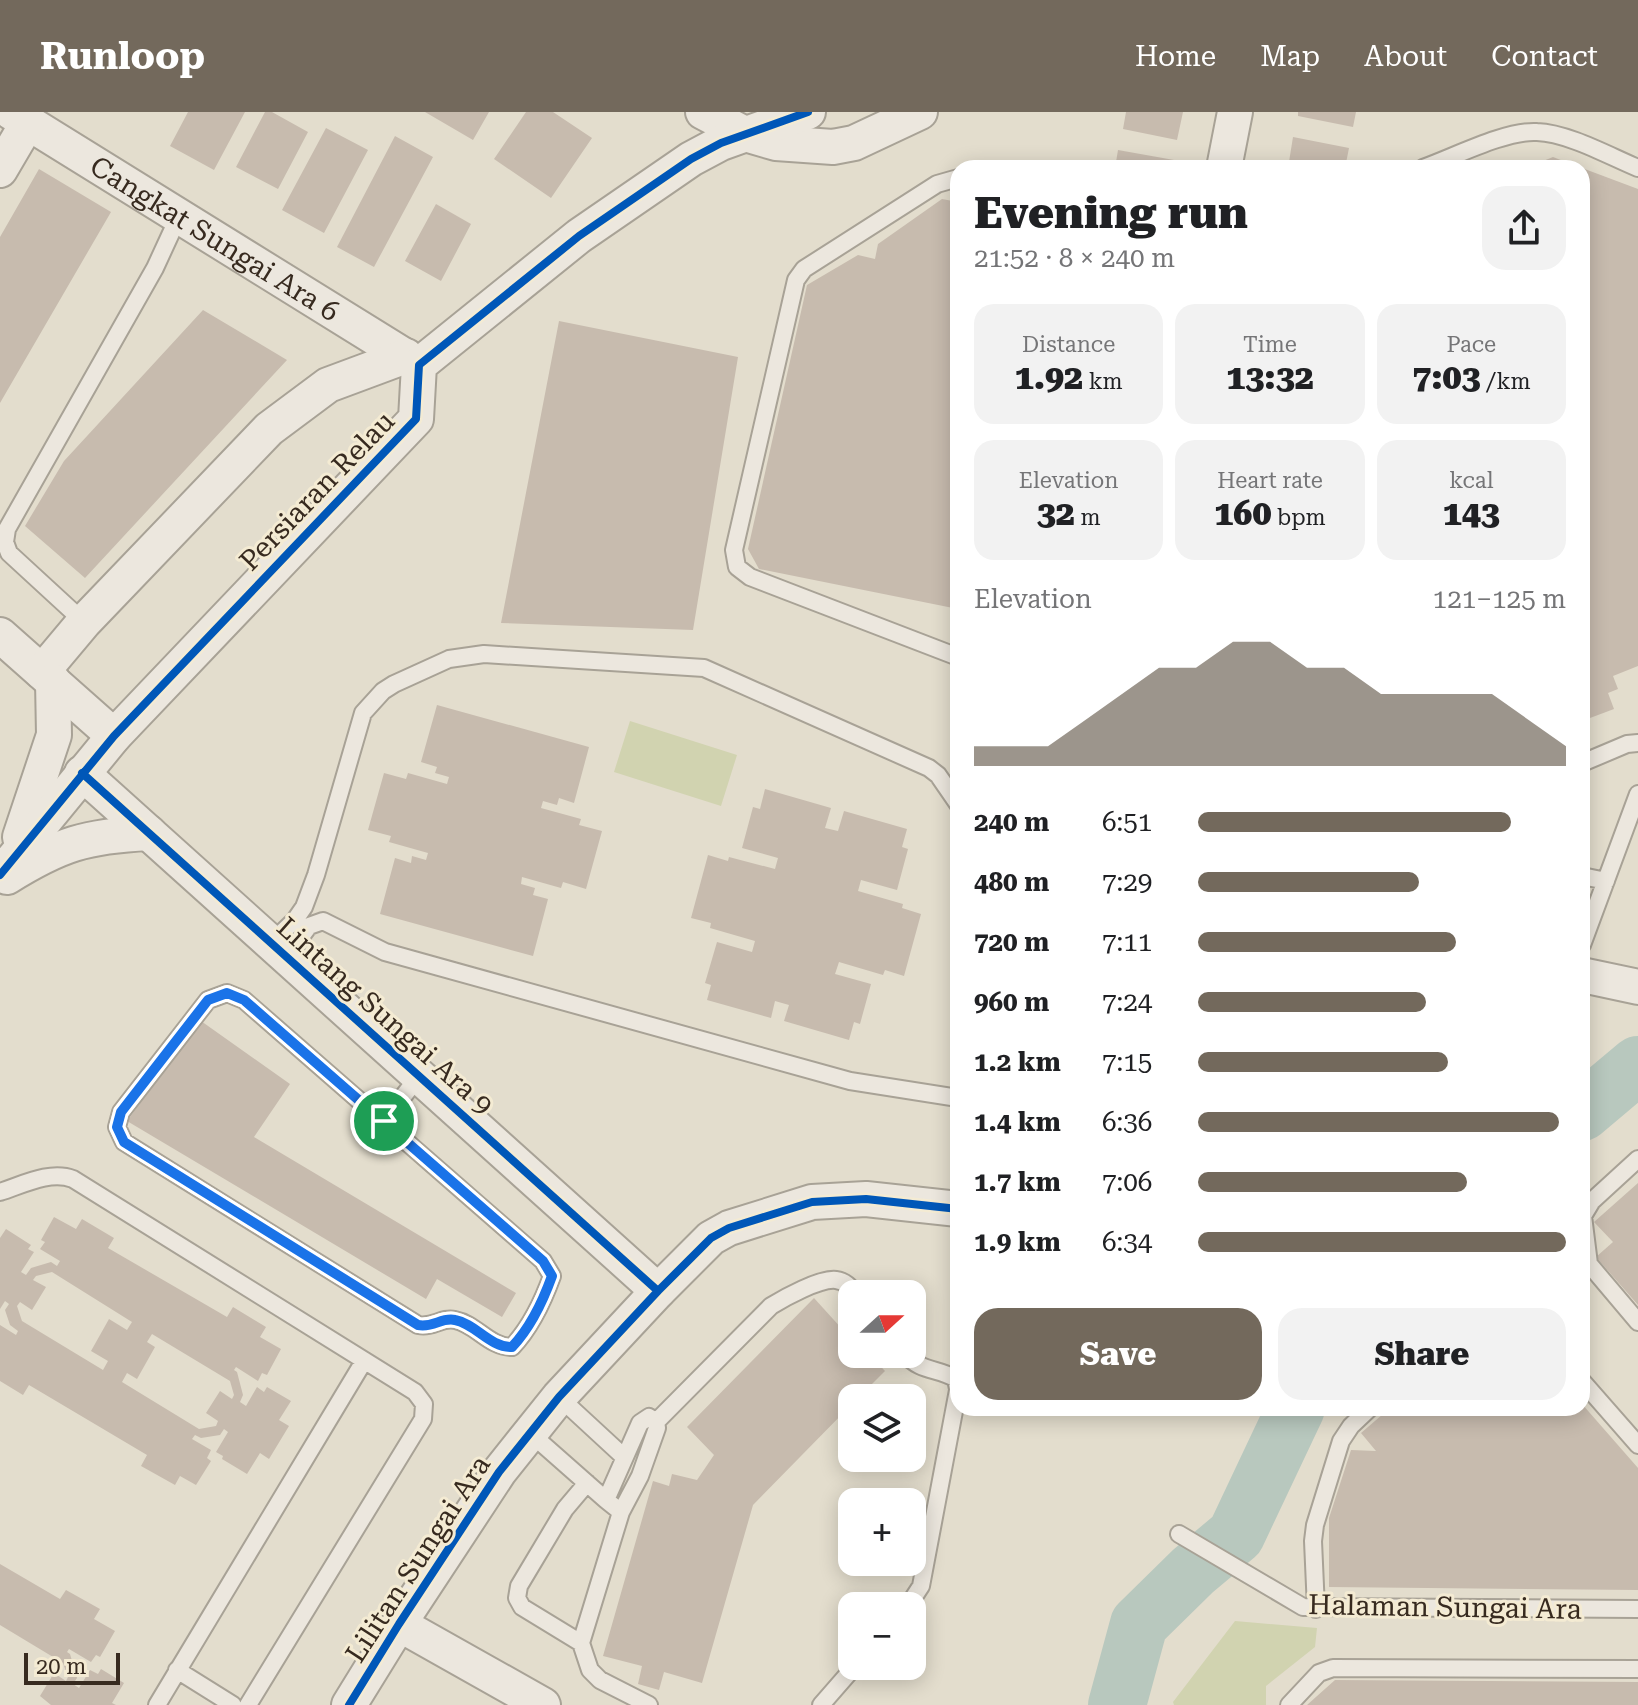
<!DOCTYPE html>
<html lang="en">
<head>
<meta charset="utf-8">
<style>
	body { margin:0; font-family:"Roboto Serif",serif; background:#f2f2f2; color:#202124; height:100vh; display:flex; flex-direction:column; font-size:30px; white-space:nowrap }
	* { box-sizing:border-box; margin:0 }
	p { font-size:26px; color:#757577 }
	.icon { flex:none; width:44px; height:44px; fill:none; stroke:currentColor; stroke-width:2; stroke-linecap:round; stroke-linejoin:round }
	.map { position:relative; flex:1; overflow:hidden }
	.panel { position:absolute; left:950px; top:48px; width:640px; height:1256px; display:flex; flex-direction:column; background:#fff; border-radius:24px; box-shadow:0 4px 20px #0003 }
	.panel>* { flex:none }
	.needle { width:52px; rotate:69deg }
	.buttons { position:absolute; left:838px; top:1168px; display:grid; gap:16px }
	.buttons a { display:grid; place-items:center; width:88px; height:88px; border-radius:16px; background:#fff; box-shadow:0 4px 20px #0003; font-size:40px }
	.scale { position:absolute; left:24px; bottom:20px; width:96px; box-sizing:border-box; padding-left:8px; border:4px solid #372a1f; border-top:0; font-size:22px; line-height:28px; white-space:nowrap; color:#372a1f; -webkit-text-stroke:6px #f4ebd3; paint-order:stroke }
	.pin { position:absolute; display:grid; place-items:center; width:68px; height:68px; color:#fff; margin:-34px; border:4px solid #fff; border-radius:50%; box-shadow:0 2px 8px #0007 }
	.round { display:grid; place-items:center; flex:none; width:84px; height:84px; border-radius:24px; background:#f2f2f2 }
	.summary { display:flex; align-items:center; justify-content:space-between; height:136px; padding:0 24px }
	h1 { font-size:44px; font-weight:800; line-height:60px }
	.figures { display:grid; grid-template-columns:repeat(3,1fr); gap:12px; height:136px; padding:8px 24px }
	.figures div { display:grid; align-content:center; border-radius:20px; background:#f2f2f2; text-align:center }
	.figures b { font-size:34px; font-weight:800 }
	.figures small { font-size:22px; font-weight:400 }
	.figures p { font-size:22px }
	.chart { height:224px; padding:16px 24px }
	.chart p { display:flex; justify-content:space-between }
	.chart svg { width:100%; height:144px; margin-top:8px; fill:#73695c; opacity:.7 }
	.cta { display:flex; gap:16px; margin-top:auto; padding:16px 24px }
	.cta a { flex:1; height:92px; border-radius:24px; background:#73695c; color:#fff; font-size:32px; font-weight:800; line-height:92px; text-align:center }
	.cta a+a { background:#f2f2f2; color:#202124 }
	ul { padding:0 24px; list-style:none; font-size:26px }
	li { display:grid; grid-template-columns:128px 96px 1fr; align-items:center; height:60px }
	li i { height:20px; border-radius:10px; background:#73695c }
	header { display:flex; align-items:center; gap:48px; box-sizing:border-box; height:112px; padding:0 40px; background:#73695c; color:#fff }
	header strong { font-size:38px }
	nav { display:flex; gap:44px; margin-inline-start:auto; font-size:28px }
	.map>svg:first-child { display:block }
	.green { fill:#d1d3b0 }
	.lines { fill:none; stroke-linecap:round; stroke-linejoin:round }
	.river { stroke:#b8c8be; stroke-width:58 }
	.building { fill:#c7bbae; fill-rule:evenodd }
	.service-casing { stroke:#a8a296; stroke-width:20 }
	.minor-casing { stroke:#a8a296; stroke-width:38 }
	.service { stroke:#ece7de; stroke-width:16 }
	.minor { stroke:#ece7de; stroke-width:34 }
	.cycleway-casing { stroke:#f4ebd3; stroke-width:13 }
	.cycleway { stroke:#0057b8; stroke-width:8 }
	.route-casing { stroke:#fff; stroke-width:16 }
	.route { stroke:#1a73e8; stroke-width:10 }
	.labels { text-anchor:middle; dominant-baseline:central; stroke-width:6; stroke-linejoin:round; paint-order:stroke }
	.street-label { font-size:28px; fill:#372a1f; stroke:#f4ebd3 }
</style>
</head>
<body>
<header>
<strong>Runloop</strong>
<nav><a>Home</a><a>Map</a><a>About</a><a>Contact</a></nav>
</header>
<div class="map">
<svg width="1638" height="1593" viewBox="0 0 1638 1593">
	<rect width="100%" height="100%" fill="#e3ddcd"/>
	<path class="green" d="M630,609L737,643L721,694L614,660Z
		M1235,1509L1317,1516L1315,1535L1266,1574V1593H1174L1173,1590Z"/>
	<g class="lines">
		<path class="river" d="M1582,1000L1638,953
			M1117,1593L1139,1512L1193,1459L1236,1423L1296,1296"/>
	</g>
	<path class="building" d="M188,0H245L214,58L170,34Z
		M265,0H272L308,20L278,77L236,55Z
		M425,0H489L473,28Z
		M526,0H553L592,26L551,86L494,47Z
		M1126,0H1183L1177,28L1123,17Z
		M1298,0H1356L1353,15L1298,4Z
		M326,16L368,38L324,121L282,98Z
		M395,24L433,45L374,155L337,135Z
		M1293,25L1349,36L1345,56H1288Z
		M1118,38L1174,48L1172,56H1115Z
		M1553,45L1581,56H1526Z
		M1582,56L1638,77V554L1613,564L1618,577L1608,581L1614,597L1582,609Z
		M39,57L111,100L0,291V125Z
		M942,87L958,90V497L759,457L748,437L807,173L858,143L875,147L878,132Z
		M436,92L471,112L441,169L405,149Z
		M203,198L287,248L85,466L25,414L64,349Z
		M559,209L738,245L693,518L501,511Z
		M437,593L589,635L574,691L559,686L557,693L543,689L541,696L581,707L579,713L602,719L586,777L563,770L561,776L522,765L521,772L535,776L533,783L548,787L533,844L380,802L395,746L411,751L412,744L426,748L428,741L389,730L391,724L368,718L384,661L406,667L408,661L447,672L449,665L435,661L437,655L421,650Z
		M765,677L831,696L825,716L838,719L844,699L907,717L902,735L908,737L897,778L861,768L858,779L903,792L902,796L921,802L904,864L885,858L883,863L839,850L835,862L871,872L860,912L854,910L849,928L784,909L789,893L775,889L771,906L707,888L711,873L705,871L717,830L752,840L755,829L710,816L711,811L691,806L708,743L728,749L729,745L775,757L778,746L742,736L753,695L760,697Z
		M201,909L290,972L254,1025L516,1181L502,1205L437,1167L426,1187L127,1009Z
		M1638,1071V1193L1596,1145L1613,1130L1594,1110Z
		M54,1105L76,1117L82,1107L114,1126L108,1136L227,1205L233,1195L266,1215L260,1225L281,1237L267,1263L262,1261L258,1269L236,1255L234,1258L237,1260L243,1283L240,1290L246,1294L257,1275L264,1280L267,1275L291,1289L279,1308L289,1314L269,1347L260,1341L247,1362L222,1347L223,1344L216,1340L228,1320L224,1317L220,1323L201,1326L195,1323L192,1327L211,1338L207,1346L211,1349L196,1373L180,1364L175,1373L141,1354L147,1343L29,1273L23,1283L0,1269V1213L16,1223L18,1219L10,1213L5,1198L9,1192L5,1189L0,1197V1126L6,1117L31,1133L28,1137L34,1140L21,1160L26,1163L31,1156L51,1150L57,1154L60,1149L40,1137L45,1130L41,1128ZM52,1160L132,1210L127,1218L109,1207L91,1239L108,1249L103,1258L22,1209L17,1194L20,1190L32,1198L46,1175L33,1168L36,1164ZM152,1222L230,1269L234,1283L232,1287L220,1279L206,1301L218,1309L216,1314L199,1317L122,1270L127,1261L137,1267L155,1235L147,1230Z
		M814,1186L843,1218L852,1209V1242H869L885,1259L858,1286H852V1292L753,1393L702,1571L664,1560L659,1578L638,1572L642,1554L603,1544L653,1369L669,1374L672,1362L697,1368L714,1343L687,1315Z
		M1582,1292L1638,1356V1478L1329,1475V1406L1351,1338L1376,1339L1361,1321L1390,1296H1582Z
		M0,1452L60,1487L66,1478L100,1497L94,1507L115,1519L100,1545L96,1543L91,1550L69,1537L67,1540L70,1542L77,1566L73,1572L79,1576L90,1558L98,1562L101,1557L124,1571L112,1591L116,1593H51L40,1584L54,1561L66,1569L68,1565L63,1551L0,1513Z
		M1335,1568L1638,1570V1593H1307Z"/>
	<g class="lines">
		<defs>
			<path id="service" d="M1423,56C1454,45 1506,18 1537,20C1568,21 1609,44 1638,56
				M958,66L937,72L804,157L796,168L734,438L737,455L750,465L958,545
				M84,510L9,441L5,430L7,417L155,156L178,106
				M1582,651L1627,632L1638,631
				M1582,764L1606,769
				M271,831L295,808L304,795L316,763L363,601L383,579L394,572L449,547L484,542L704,556L929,656L938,663L958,692
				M1582,833L1638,682
				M286,845L309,814L323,809L385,840L850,969L958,986
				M227,881L244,888L543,1149L552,1164C543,1189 530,1216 512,1235C489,1235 476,1212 455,1208C441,1205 434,1216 418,1213L124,1030L117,1015L121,1000L208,888Z
				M384,1009L419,964
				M1638,1047L1592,1089L1583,1104L1589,1152L1638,1210
				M0,1080C22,1073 50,1058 73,1067L415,1280L424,1292L423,1307L248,1593
				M905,1242C920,1260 939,1256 956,1267L958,1277
				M1582,1269L1638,1333
				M559,1285L624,1345
				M530,1321L606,1388
				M621,1400L640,1364L657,1316L656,1310
				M1179,1422L1303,1495L1638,1497
				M908,1494L921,1474L958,1278
				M1316,1497L1313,1429L1315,1413L1341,1329L1351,1314L1370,1296
				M581,1531L522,1495L517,1486L519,1474L565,1397L587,1371
				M177,1558L233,1593
				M157,1593L364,1249
				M649,1593L600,1568L590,1558L581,1531L621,1400L606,1388L640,1311L649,1305L656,1310L771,1194C784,1186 820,1166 836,1168C845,1169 850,1175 856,1182
				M821,1593L855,1554
				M1289,1593L1319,1561L1333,1556L1638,1557"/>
			<g id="minor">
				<path id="s1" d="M11,0L419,253"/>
				<path d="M703,0L745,22L776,31L833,35L854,31L920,0"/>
				<path d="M1224,56L1235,0"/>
				<path d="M0,58L27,12"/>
				<path d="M0,523L114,624"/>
				<path d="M42,560L84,510L269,317L328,273L406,244"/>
				<path d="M82,661L658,1179"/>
				<path d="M20,725L54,623L53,569"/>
				<path d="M0,763L114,624L416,307L419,253L579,124L691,47L721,31L808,0"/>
				<path d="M7,765C60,732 86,724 149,721"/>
				<path d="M1582,863L1638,875"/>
				<path d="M399,1512L543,1593"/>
				<path d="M349,1593L399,1512L499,1360L559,1285L658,1179L711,1126L729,1116L812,1090L866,1087L958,1097"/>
			</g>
		</defs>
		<use href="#service" class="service-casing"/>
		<use href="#minor" class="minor-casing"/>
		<use href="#service" class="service"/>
		<use href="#minor" class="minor"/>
		<defs>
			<path id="cycleway" d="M82,661L658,1179
				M0,763L114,624L416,307L419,253L579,124L691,47L721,31L808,0
				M349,1593L399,1512L499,1360L559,1285L658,1179L711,1126L729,1116L812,1090L866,1087L958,1097"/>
		</defs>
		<use href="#cycleway" class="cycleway-casing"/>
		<use href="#cycleway" class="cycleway"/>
	</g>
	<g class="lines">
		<defs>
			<path id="route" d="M227,881L244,888L543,1149L552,1164C543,1189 530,1216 512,1235C489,1235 476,1212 455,1208C441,1205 434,1216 418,1213L124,1030L117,1015L121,1000L208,888Z"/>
		</defs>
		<use href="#route" class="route-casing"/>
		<use href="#route" class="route"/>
	</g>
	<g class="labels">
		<g class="street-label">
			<text stroke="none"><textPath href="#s1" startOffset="240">Cangkat Sungai Ara 6</textPath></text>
			<text transform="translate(317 379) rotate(-46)">Persiaran Relau</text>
			<text transform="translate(385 904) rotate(42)">Lintang Sungai Ara 9</text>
			<text transform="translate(418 1447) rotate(-57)">Lilitan Sungai Ara</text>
			<text transform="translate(1445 1495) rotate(1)">Halaman Sungai Ara</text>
		</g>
	</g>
</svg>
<div class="buttons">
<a><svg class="needle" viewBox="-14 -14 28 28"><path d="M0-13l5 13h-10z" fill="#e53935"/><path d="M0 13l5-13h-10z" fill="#757577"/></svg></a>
<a><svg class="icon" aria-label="layers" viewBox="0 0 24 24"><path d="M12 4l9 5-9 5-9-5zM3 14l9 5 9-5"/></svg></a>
<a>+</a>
<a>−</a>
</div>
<div class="scale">20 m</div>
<div class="pin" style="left:384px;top:1009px;background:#1e9e55"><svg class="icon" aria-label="arrive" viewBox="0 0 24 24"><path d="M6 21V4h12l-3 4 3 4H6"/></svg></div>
<section class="panel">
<div class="summary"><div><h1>Evening run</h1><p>21:52 · 8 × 240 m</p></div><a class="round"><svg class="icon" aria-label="share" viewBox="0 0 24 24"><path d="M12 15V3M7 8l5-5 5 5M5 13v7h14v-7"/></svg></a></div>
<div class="figures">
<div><p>Distance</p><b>1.92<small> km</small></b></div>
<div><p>Time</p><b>13:32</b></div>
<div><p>Pace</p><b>7:03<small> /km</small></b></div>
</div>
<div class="figures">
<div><p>Elevation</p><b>32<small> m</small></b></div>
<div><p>Heart rate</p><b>160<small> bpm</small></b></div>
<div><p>kcal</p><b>143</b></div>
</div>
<div class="chart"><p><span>Elevation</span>121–125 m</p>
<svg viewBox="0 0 160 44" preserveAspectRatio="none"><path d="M0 44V38L10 38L20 38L30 30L40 22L50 14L60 14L70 6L80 6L90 14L100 14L110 22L120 22L130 22L140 22L150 30L160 38V44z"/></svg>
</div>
<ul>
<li><b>240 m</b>6:51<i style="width:85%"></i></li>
<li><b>480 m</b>7:29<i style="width:60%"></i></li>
<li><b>720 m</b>7:11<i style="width:70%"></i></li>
<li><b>960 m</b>7:24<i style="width:62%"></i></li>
<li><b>1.2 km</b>7:15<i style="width:68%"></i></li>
<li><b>1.4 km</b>6:36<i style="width:98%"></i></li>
<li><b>1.7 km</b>7:06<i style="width:73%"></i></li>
<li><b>1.9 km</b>6:34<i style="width:100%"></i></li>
</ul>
<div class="cta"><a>Save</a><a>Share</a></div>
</section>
</div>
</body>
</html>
